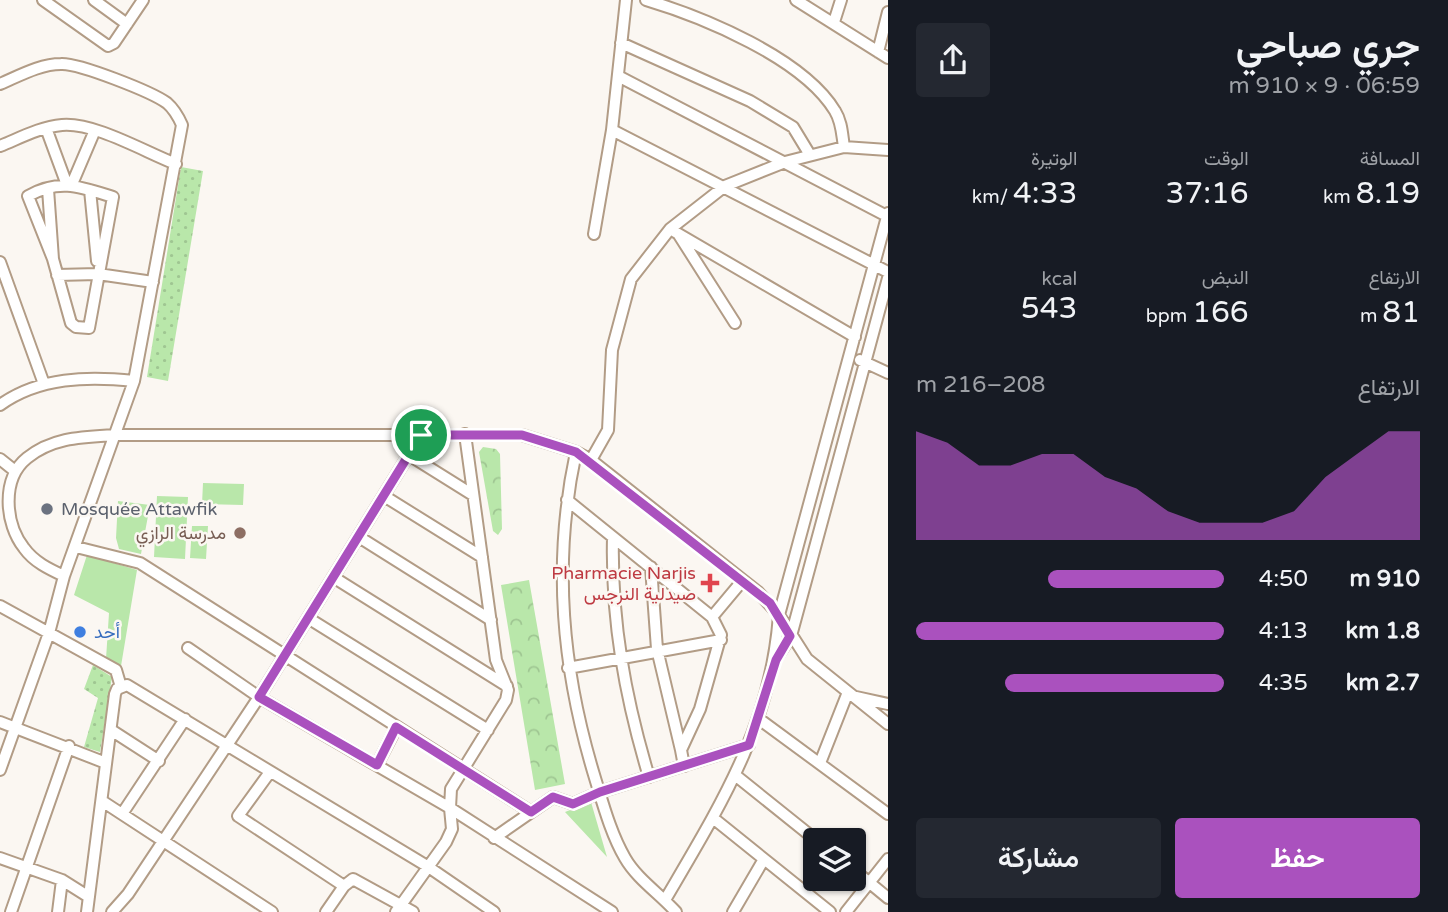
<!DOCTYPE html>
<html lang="ar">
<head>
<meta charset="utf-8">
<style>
	body { margin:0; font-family:"Varela Round",Vazirmatn,sans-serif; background:#242831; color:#f1f3f6; direction:rtl; height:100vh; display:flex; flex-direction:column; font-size:26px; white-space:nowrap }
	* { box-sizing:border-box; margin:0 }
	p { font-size:23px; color:#9ea1a6 }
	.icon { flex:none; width:38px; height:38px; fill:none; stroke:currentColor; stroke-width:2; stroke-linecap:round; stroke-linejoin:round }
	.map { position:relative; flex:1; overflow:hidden; direction:ltr }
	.side { display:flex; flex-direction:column; background:#171b24; width:560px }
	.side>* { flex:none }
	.buttons { position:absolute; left:803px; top:828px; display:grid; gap:14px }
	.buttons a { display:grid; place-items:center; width:63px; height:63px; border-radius:7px; background:#171b24; box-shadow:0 2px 5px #0004; font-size:35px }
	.pin { position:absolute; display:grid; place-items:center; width:60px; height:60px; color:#fff; margin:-30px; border:4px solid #fff; border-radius:50%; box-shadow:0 2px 7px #0007 }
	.round { display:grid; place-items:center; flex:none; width:74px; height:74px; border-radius:7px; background:#242831 }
	.head { display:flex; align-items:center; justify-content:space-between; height:119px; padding:0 28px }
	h1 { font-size:38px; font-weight:600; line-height:52px }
	.metrics { display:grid; grid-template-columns:repeat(3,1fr); gap:10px; height:119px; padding:7px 28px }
	.metrics div { display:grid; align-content:center }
	.metrics b { font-size:30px; font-weight:600 }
	.metrics small { font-size:19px; font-weight:400 }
	.metrics p { font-size:19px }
	.chart { height:196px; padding:14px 28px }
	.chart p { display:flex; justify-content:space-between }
	.chart svg { width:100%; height:126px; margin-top:7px; fill:#aa51be; opacity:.7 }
	.cta { display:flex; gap:14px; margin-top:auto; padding:14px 28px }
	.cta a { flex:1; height:80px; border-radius:7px; background:#aa51be; color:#fff; font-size:28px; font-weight:600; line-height:80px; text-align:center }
	.cta a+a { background:#242831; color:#f1f3f6 }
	ul { padding:0 28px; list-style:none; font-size:23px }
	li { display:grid; grid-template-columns:112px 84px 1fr; align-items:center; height:52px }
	li i { height:18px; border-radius:9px; background:#aa51be }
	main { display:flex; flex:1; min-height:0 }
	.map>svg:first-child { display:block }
	.grass { fill:#b9e7aa }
	.forest { fill:url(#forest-crowns) }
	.garden { fill:url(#garden-dots) }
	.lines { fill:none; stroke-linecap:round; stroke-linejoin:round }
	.street-casing { stroke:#b29c86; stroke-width:14 }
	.street { stroke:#fff; stroke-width:10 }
	.route-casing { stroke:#fff; stroke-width:14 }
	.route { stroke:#aa51be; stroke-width:9 }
	.worship-dot { fill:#6b7280; stroke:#fbf7f2; stroke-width:2.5 }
	.education-dot { fill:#8d6e63; stroke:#fbf7f2; stroke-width:2.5 }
	.health-dot { fill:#e0444e; stroke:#fbf7f2; stroke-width:2.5 }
	.shop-dot { fill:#3f7fe0; stroke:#fbf7f2; stroke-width:2.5 }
	.labels { text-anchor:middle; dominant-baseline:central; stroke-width:5; stroke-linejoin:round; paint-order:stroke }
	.worship-label { font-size:18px; fill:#5b616d; stroke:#fbf7f2; text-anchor:start }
	.education-label { font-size:18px; fill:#785e54; stroke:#fbf7f2; text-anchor:end }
	.health-label { font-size:18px; fill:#be3a42; stroke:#fbf7f2; text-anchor:end }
	.shop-label { font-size:18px; fill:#366cbe; stroke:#fbf7f2; text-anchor:start }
</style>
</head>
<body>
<main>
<section class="side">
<div class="head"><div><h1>جري صباحي</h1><p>06:59 · 9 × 910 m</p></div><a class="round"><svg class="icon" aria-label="share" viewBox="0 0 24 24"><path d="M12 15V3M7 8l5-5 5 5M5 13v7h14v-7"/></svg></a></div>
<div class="metrics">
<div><p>المسافة</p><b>8.19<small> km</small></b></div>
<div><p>الوقت</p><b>37:16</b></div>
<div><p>الوتيرة</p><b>4:33<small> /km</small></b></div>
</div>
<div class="metrics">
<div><p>الارتفاع</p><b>81<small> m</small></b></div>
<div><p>النبض</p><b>166<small> bpm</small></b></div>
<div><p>kcal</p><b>543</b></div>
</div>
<div class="chart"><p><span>الارتفاع</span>208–216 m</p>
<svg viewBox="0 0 160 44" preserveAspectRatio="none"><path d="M0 44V6L10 10L20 18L30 18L40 14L50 14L60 22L70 26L80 34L90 38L100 38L110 38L120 34L130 22L140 14L150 6L160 6V44z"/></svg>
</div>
<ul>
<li><b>910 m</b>4:50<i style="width:57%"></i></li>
<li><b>1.8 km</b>4:13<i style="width:100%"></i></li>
<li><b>2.7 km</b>4:35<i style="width:71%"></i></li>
</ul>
<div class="cta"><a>حفظ</a><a>مشاركة</a></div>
</section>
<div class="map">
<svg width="888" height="912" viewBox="0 0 888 912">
	<defs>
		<pattern id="forest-crowns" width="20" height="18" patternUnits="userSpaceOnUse" patternTransform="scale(1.75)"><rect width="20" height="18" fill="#b9e7aa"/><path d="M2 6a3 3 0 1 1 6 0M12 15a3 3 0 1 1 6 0" fill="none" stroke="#9fc692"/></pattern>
		<pattern id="garden-dots" width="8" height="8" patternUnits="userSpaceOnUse" patternTransform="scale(1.75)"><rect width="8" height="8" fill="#b9e7aa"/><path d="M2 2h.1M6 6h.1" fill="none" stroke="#9fc692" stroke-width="1.8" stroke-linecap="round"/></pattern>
	</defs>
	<rect width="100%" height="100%" fill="#fbf7f2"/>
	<path class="grass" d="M203,483L244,484L243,505L202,504Z
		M157,496L188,497L185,559L154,557Z
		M118,501L150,505L141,554L119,549L116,538Z
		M192,526H208L206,559L190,558Z
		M87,555L137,570L121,666L106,659L109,613L74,595Z
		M591,802L607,857L565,812Z"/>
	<path class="forest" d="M483,447L496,449L500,454L502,529L498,535L493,531L479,452Z
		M529,580L565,784L535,790L501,585Z"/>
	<path class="garden" d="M181,167L203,171L168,381L147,377Z
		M93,665L112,677L100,752L84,747L98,698L84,689Z"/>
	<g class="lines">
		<defs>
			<path id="street" d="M43,0L108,46L114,43L143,0
				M94,0L127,24
				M646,0C703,17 803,58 835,111C842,122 842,135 844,147
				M796,0L888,58
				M834,22L841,0
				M621,43L750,101L793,127L810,155
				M878,52L888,12
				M618,76L887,216
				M0,84C19,76 40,64 61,64C79,63 152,92 167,103C174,109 178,116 182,125L134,381L64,576L49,633L0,770
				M46,128L67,185
				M612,130L888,272
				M0,146C20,138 40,127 62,125C94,122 145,152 176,164
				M72,184L95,130
				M48,189L53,259L71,323L76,327L89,328L113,197C81,187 60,178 28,196L53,259
				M90,190L97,261
				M670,229L855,337
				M594,234L612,130L626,0
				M679,235L735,323
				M0,262L44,384
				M57,275L98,274L153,282
				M860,360L888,373
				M0,405C39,377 88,376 134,381
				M465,434L496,660L508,690L506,700L451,789L450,808L612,912
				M576,452C552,563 562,670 595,778C603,804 611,834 625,858C637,879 660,894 676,912
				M409,455L473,495
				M0,459L15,471
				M591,460L608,430L612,350L631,279L670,229L725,186L785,162L844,147L888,150
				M384,496L482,557
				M567,500L712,617
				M359,537L491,620
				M613,537C611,620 625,697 649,777
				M76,547L140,563L531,812
				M651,567L657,649L681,750
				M64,576C49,569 34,562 24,548C5,524 1,479 27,458C53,437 83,437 115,435H522L576,452L591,460L758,592L779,615L807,659L888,724
				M333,577L507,686
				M0,606L116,670L121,687
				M308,618L488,730
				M188,648L259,697L450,808L452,829L446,842L396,912
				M777,657L791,636L888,278
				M568,668L721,640
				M856,697L888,704
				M759,719L888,814
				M0,722L106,763
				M111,730L159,761
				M820,763L848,692
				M377,765L396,728
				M684,766L681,750L700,709L721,635L712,617L743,580
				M270,772L238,816L344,886
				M735,775L816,840
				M102,801L272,912
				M122,814L185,719
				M713,818L830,912
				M494,838L553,797L573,804L600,792L749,745
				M0,858L62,880L89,897
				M854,870L888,898
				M665,900C720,806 771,726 779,615L888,213
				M11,912L69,746
				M58,912L62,880
				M87,912L115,694L117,689L127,685L427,866L494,912
				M112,912L128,894L259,697L421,435
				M326,912L344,886L353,879L413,912
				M733,912L764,859
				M846,912L888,859"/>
		</defs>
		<use href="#street" class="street-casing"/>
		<use href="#street" class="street"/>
	</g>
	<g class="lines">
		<defs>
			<path id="route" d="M421,435H522L576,452L770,603L790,636L776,660L749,745L600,792L573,804L553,797L531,812L396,727L377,765L259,697Z"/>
		</defs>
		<use href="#route" class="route-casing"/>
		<use href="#route" class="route"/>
	</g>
	<circle class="worship-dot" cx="47" cy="509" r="7"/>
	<circle class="education-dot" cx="240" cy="533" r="7"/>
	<path class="health-dot" d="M706.5 572.5h7v7h7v7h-7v7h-7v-7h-7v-7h7z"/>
	<circle class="shop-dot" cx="80" cy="632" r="7"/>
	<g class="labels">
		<g class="worship-label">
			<text x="61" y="509">Mosquée Attawfik</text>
		</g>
		<g class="education-label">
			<text x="226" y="533">مدرسة الرازي</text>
		</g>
		<g class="health-label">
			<text x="696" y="573">Pharmacie Narjis<tspan x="696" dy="21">صيدلية النرجس</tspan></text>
		</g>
		<g class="shop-label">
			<text x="94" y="632">أحد</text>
		</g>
	</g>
</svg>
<div class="buttons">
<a><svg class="icon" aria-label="layers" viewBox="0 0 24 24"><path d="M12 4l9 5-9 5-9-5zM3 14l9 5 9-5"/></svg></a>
</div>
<div class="pin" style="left:421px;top:435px;background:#1e9e55"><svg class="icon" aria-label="arrive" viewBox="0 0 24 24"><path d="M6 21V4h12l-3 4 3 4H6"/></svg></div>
</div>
</main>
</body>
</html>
